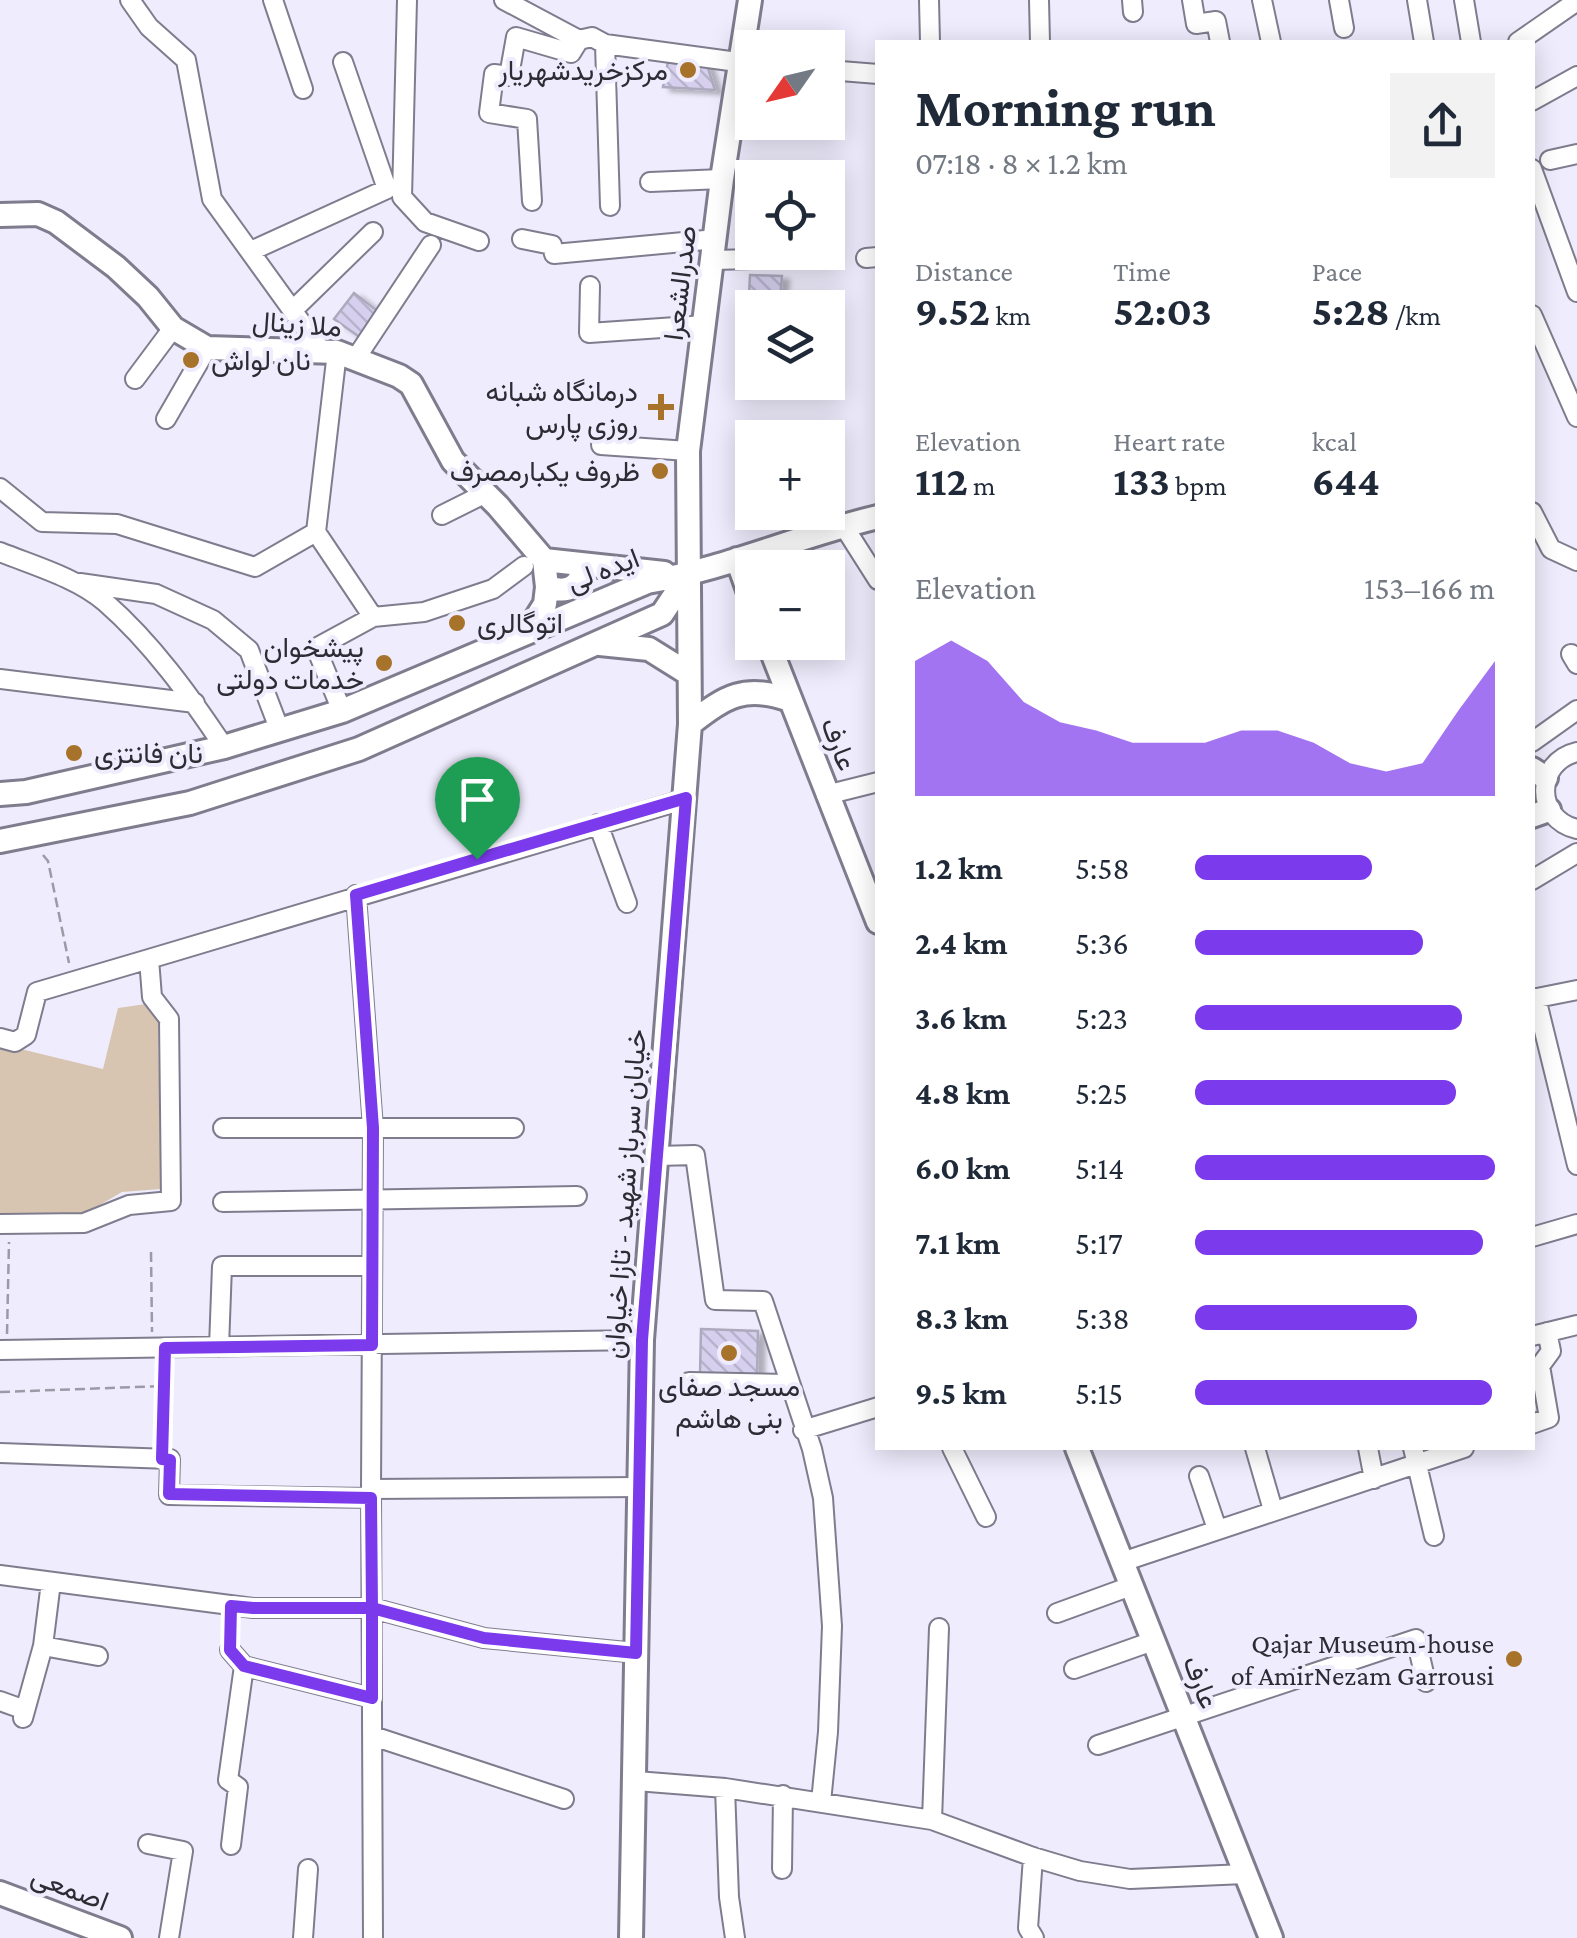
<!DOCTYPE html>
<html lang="en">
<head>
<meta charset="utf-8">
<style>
	body { margin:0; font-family:"Crimson Pro",Vazirmatn,serif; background:#f2f2f3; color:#1f2937; height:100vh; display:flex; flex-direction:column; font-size:38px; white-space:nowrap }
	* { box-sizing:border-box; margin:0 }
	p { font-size:32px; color:#747a83 }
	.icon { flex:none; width:55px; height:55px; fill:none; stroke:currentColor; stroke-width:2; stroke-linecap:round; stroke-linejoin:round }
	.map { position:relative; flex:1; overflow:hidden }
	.drawer { position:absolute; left:875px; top:40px; width:660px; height:1410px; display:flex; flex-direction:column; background:#fff; border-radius:0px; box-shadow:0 5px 25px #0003 }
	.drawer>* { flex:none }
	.needle { width:65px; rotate:236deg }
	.buttons { position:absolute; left:735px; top:30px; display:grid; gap:20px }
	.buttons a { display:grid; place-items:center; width:110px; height:110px; border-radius:0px; background:#fff; box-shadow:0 5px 25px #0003; font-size:50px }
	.pin { position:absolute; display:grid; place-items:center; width:85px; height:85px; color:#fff; margin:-102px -42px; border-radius:50% 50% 50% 0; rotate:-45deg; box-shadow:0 0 10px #0007 }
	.pin .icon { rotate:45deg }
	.round { display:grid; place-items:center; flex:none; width:105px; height:105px; border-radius:0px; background:#f2f2f3 }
	.overview { display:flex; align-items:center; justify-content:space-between; height:170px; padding:0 40px }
	h1 { font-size:55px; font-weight:700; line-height:75px }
	.metrics { display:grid; grid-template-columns:repeat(3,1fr); gap:15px; height:170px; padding:10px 40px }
	.metrics div { display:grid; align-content:center }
	.metrics b { font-size:42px; font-weight:700 }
	.metrics small { font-size:28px; font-weight:400 }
	.metrics p { font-size:28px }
	.chart { height:280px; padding:20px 40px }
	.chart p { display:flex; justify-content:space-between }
	.chart svg { width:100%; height:180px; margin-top:10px; fill:#7c3aed; opacity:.7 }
	ul { padding:0 40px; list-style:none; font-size:32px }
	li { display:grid; grid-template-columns:160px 120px 1fr; align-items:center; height:75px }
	li i { height:25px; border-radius:12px; background:#7c3aed }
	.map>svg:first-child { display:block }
	.green { fill:#d7c5b1 }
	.building { fill:url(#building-back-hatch); stroke:#adaabe; stroke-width:2.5; filter:url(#shadow) }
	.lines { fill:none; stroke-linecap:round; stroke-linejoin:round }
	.minor-casing { stroke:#7f7c8e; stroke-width:22 }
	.major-casing { stroke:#7f7c8e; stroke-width:28 }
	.path { stroke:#9c9aa7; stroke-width:2.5; stroke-dasharray:10 5; stroke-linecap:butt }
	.minor { stroke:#fff; stroke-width:18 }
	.major { stroke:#fff; stroke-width:22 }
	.route-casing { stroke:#fff; stroke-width:20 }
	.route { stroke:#7c3aed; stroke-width:12 }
	.poi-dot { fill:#a7732b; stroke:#efecfd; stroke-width:4 }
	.labels { text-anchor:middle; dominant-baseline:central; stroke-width:8; stroke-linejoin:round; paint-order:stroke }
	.poi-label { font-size:28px; fill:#2d2b33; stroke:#efecfd; text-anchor:end }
	.street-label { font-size:28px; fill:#2d2b33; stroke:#efecfd }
</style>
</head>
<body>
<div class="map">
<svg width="1577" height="1938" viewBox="0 0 1577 1938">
	<defs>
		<pattern id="building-back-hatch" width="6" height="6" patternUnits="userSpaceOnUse" patternTransform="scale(2.5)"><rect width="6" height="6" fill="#d6d0ee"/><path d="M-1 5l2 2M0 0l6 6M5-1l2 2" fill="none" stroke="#b8b3cd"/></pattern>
		<filter id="shadow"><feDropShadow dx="7" dy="4" stdDeviation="2.5" flood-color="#0004"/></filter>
	</defs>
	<rect width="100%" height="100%" fill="#efecfd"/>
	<path class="green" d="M146,1004L158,1019L161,1189L122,1192L86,1213L0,1214V1044L103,1069L118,1008Z"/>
	<path class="building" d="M669,56L706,62L715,90L663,87Z
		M750,275L782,276L780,298L749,295Z
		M354,293L380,313L361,338L334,319Z
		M752,369V382H774V389L738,391L739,370Z
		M701,1329L758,1331L757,1375L700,1374Z"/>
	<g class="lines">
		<defs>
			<path id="minor" d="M130,0L149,27L186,60L212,199L321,350
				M273,0L303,89
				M407,0L402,197L425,222L479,241
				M504,0L579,40L592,37L605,44L752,64
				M929,0L930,42
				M1039,0L1040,42
				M1132,0L1133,12
				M1192,0L1196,24L1216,21L1220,42
				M1262,0L1271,42
				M1339,0L1344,28
				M1417,0L1424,42
				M1464,0L1471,42
				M1518,42L1577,1
				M605,44L610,206
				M828,70L878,74
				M1532,101L1577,76
				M1550,160L1577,154
				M1532,169L1577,292
				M650,182L722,179
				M532,201L527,119L489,113L494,74L509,76L516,37L571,53L579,40
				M522,239L552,245L554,254L716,239
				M251,251L387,189L343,62
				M866,258L878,257
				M713,260L793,258
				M590,286L589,333L705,325
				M293,310L373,232
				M1532,315L1577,417
				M356,358L431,245
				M135,379L173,328
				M166,419L207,348
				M601,445L688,451
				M0,488L42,522L117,524L255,567L316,532L373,617
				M1532,512L1551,549L1577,561
				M442,515L486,493
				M843,525L878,580
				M316,532L337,352
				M0,552C35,566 77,578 105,602C152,643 190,696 224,747
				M80,583L156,594L213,620L249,650L280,731
				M1571,654L1577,664
				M0,679L195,703
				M342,711L316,648L373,617L424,612L493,589L524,566
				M1532,742L1577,710
				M1577,752C1535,762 1534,819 1577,829
				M826,795L878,782
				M598,824L627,903
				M1532,880L1577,853
				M356,895L373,1128L371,1489L373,1938
				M1536,998L1577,1165
				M1532,999L1577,990
				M0,1038L15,1042L26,1035L37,992L149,959
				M223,1128H514
				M657,1156L695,1155L715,1300L763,1301L812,1449L823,1498L832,1626L828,1732L821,1802
				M223,1202L577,1196
				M0,1224L84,1223L129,1205L171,1201L169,1019L152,997L149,959L686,799
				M1532,1237L1577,1224
				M1532,1336L1577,1325
				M219,1347L222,1266H372
				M0,1350L642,1340
				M689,1382L789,1384
				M1532,1424L1549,1418L1540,1366L1551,1351L1547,1332
				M803,1430L878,1407
				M952,1448L986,1517
				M1255,1448L1273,1510
				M1368,1448L1374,1479
				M1413,1448L1434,1536
				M0,1453L170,1459L169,1495L371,1498
				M1199,1476L1217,1529
				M371,1489L641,1487
				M1122,1562L1464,1448
				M0,1575L253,1608H372L484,1638L637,1653
				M1057,1613L1131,1586
				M43,1646L98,1656
				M230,1650L244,1666L372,1698
				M1074,1669L1153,1641
				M0,1701L25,1710
				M23,1718L43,1646L51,1582
				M373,1736L564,1799
				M1098,1745L1416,1639L1426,1682
				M636,1781L725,1788L932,1820L1033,1857L1080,1871L1130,1879L1245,1874
				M725,1788L729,1897L735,1938
				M932,1820L939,1628
				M148,1844L183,1851L169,1938
				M231,1845L238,1787L228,1780L244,1666
				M1033,1857L1028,1928L1034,1938
				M782,1869L783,1795
				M303,1938L308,1869"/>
			<path id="major" d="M0,215L38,214L56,222L116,267L148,297L173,328L207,348L337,352L399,376L411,384L453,461L498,506L544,560L547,587L545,604L535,620L521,632
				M737,559L752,601
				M544,560L664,573
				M547,587C569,594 579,587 585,566
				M768,642L878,922
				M600,644L649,649L689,674
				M690,724C726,696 745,684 790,700
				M1532,769L1546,778
				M0,794L26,792L224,747L342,711L647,582C726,569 800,535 878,517
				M1532,816L1549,810
				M0,841L190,803L359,749L662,614L688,575
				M1077,1448L1271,1938
				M0,1893L120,1938
				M631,1938L642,1340L690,724L688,451L722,179L750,0"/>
		</defs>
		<use href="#minor" class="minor-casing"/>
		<use href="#major" class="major-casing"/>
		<path class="path" d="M43,855L48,861L69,963
			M151,1252L152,1332
			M7,1334L9,1242
			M0,1392L164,1386
			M162,1443L165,1366"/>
		<use href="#minor" class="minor"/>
		<use href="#major" class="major"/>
	</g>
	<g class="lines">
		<defs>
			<path id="route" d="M477,859L356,895L373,1128L372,1345L165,1348L162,1459L170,1460L169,1494L371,1498L372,1608H253L231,1606L230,1650L244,1666L372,1698V1608L484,1638L636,1653L642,1340L686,798L477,859"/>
		</defs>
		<use href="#route" class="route-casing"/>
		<use href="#route" class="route"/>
	</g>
	<g class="poi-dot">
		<circle cx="688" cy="70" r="10"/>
		<circle cx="191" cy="360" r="10"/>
		<path d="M656 392h10v10h10v10h-10v10h-10v-10h-10v-10h10z"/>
		<circle cx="660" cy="471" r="10"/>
		<circle cx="457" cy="623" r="10"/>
		<circle cx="384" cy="663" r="10"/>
		<circle cx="74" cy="753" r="10"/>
		<circle cx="729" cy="1353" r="10"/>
		<circle cx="1514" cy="1659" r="10"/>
	</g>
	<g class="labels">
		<g class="poi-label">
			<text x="668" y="70">مرکزخریدشهریار</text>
			<text x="211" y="360" text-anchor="start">نان لواش</text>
			<text x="638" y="391">درمانگاه شبانه<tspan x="638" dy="32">روزی پارس</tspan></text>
			<text x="640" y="471">ظروف یکبارمصرف</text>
			<text x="477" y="623" text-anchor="start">اتوگالری</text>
			<text x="364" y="647">پیشخوان<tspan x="364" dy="32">خدمات دولتی</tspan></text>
			<text x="94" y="753" text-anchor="start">نان فانتزی</text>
			<text x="729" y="1386" text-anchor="middle">مسجد صفای<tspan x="729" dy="32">بنی هاشم</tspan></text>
			<text x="1494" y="1643">Qajar Museum-house<tspan x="1494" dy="32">of AmirNezam Garrousi</tspan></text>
		</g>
		<g class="street-label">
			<text transform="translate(680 283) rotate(-83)">صدرالشعرا</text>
			<text transform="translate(297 324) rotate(4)">ملا زینال</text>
			<text transform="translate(603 570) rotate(-21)">ایده لى</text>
			<text transform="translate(839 744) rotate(69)">عارف</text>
			<text transform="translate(625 1194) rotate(-86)">خیابان سرباز شهید - تازا خیاوان</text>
			<text transform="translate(1201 1682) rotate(69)">عارف</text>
			<text transform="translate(70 1888) rotate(21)">اصمعی</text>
		</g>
	</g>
</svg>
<div class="buttons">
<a><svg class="needle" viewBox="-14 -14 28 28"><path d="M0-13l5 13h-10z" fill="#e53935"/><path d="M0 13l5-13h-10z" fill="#747a83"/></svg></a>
<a><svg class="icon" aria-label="locate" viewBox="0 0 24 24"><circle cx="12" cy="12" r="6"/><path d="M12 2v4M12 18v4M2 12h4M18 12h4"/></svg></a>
<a><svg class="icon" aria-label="layers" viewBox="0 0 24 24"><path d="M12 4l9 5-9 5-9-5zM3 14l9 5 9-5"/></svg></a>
<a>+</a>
<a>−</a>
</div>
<div class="pin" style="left:477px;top:859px;background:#1e9e55"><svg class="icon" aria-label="arrive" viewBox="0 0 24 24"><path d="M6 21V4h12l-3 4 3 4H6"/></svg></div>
<section class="drawer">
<div class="overview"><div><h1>Morning run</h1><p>07:18 · 8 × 1.2 km</p></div><a class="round"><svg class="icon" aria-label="share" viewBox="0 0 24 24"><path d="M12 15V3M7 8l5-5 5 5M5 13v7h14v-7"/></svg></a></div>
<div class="metrics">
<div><p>Distance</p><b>9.52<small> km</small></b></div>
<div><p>Time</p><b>52:03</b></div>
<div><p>Pace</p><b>5:28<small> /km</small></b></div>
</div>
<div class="metrics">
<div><p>Elevation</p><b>112<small> m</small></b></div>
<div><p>Heart rate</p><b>133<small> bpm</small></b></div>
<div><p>kcal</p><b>644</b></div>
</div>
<div class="chart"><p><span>Elevation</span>153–166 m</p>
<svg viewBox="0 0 160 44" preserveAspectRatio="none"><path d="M0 44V11L10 6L20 11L30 21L40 26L50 28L60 31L70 31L80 31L90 28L100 28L110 31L120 36L130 38L140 36L150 23L160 11V44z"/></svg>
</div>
<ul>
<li><b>1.2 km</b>5:58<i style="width:59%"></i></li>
<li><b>2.4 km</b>5:36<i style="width:76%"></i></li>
<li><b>3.6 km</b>5:23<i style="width:89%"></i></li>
<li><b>4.8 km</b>5:25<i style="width:87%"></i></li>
<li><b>6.0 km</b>5:14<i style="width:100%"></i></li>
<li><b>7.1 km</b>5:17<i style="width:96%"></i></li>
<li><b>8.3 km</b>5:38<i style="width:74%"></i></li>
<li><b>9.5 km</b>5:15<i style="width:99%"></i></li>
</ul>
</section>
</div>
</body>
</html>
